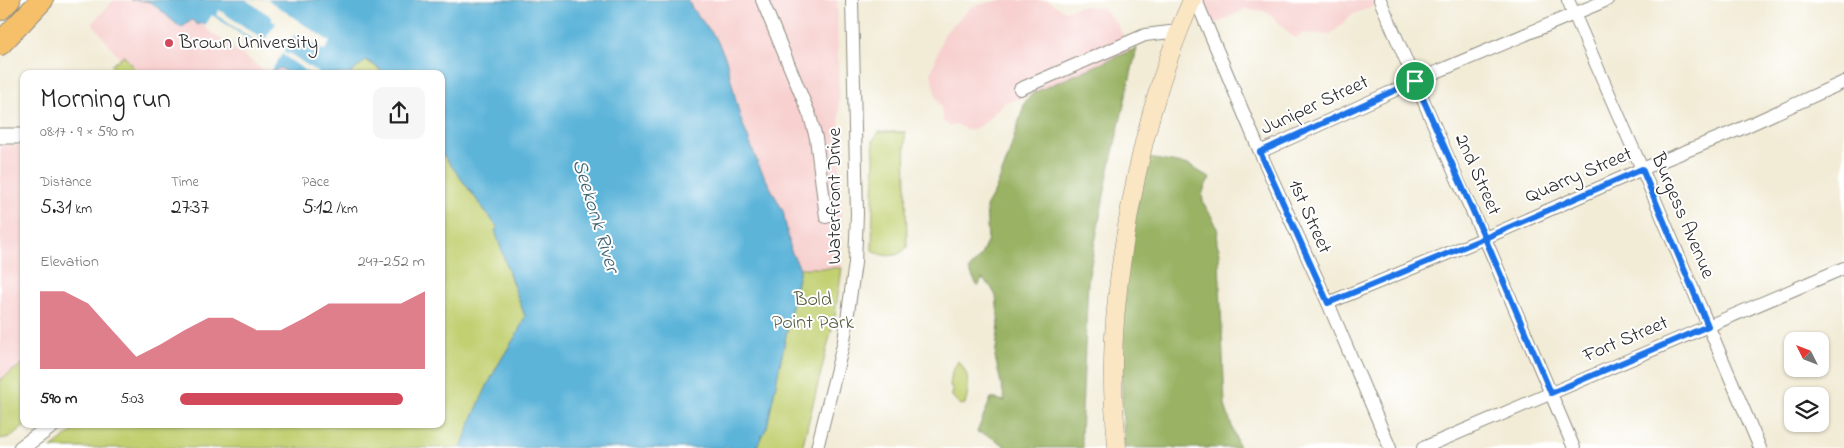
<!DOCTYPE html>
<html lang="en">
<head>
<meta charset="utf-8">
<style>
	body { margin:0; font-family:"Indie Flower",sans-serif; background:#f6f6f6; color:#222; height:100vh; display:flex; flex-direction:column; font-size:19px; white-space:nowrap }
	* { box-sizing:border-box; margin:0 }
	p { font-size:16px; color:#767676 }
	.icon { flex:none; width:28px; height:28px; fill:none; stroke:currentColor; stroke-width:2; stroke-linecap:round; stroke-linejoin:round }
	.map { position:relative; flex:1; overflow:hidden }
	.side { position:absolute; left:20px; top:70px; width:425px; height:358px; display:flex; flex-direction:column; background:#fff; border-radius:10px; box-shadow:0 1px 4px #0004 }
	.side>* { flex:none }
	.needle { width:32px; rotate:312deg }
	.buttons { position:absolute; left:1784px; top:332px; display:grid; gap:10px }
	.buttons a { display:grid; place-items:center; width:45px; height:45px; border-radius:10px; background:#fff; box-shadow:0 1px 4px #0004; font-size:25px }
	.pin { position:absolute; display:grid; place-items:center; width:42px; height:42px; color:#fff; margin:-21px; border:2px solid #fff; border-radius:50%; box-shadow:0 1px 5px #0007 }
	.round { display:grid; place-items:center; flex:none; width:52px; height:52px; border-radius:10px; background:#f6f6f6 }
	.overview { display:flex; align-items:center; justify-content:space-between; height:85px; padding:0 20px }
	h1 { font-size:28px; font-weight:600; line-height:38px }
	.stats { display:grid; grid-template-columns:repeat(3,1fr); gap:8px; height:85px; padding:5px 20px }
	.stats div { display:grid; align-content:center }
	.stats b { font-size:21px; font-weight:600 }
	.stats small { font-size:14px; font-weight:400 }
	.stats p { font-size:14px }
	.chart { height:140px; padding:10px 20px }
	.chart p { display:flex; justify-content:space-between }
	.chart svg { width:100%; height:90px; margin-top:5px; fill:#d1495b; opacity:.7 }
	ul { padding:0 20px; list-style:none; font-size:16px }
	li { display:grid; grid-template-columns:80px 60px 1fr; align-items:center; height:38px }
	li i { height:12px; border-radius:6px; background:#d1495b }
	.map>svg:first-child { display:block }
	.built { fill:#f7d0cf }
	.green { fill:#c2d072; stroke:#767e4e }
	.forest { fill:#99b264; stroke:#626e48 }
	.water { fill:#5cb4d9; stroke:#447082 }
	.pier { fill:#f2ecd7 }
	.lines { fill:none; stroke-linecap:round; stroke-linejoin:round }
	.minor-casing { stroke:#8e8c81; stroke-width:14 }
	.tertiary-casing { stroke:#8e8c81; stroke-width:17 }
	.secondary-casing { stroke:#8e8c81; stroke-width:19 }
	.motorway-casing { stroke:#8e8c81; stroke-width:24 }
	.minor { stroke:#fff; stroke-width:12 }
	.tertiary { stroke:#fff; stroke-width:15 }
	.secondary { stroke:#fbe6c4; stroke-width:18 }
	.motorway { stroke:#f6c06b; stroke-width:22 }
	.route-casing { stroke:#fff; stroke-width:10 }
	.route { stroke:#1a73e8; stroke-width:6 }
	.poi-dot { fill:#d1495b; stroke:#fff; stroke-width:2 }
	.labels { text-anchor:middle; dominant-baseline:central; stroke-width:4; stroke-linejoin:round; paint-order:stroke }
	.poi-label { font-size:20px; fill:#2b2b2b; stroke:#fff; text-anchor:start }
	.street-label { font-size:20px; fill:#2b2b2b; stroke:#fff }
	.park-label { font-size:20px; fill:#585d40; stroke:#fff }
	.water-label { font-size:21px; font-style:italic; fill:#3f6271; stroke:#fff }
</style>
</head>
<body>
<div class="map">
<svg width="1844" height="448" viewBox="0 0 1844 448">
	<rect width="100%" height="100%" fill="#fff"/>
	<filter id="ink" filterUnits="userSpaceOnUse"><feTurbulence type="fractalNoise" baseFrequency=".02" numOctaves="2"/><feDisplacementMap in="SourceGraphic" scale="10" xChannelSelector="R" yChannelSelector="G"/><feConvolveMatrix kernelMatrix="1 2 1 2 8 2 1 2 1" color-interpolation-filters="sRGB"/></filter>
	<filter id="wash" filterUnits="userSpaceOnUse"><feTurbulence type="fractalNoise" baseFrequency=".0096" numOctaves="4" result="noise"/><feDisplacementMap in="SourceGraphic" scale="20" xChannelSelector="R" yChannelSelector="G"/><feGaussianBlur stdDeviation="1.12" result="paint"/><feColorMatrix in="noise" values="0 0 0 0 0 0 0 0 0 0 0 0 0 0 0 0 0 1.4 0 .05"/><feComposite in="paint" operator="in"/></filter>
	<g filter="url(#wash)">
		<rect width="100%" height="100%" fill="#f2ecd7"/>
		<path class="built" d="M114,0L146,1L157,6L174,22L192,19L202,23L271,72L280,68L290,74H132L92,23Z
			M688,0H837L842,268H800L791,251L783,211L759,166L740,117L736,96L716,38L692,8Z
			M1000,0H1046L1065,11L1080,6L1101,7L1117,24L1130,49L1125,53L1013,101L1005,102L983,124L971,130L965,129L957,124L950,127L943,121L941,106L936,98L931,73L944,34L971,7Z
			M1195,0H1382L1383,2L1351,15L1331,35L1304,33L1294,38L1268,13L1260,10L1244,9L1211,27Z
			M0,144L24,146V406L0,423Z"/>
		<path class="green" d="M124,55L138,74H117L111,65Z
			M366,60L379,69L383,74H350Z
			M879,132H905L907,247C899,258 882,258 872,250L874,159L873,140Z
			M441,152L498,228L495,230L512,282L525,316C519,334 506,350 497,367C483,393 471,420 461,448H51L82,424H441Z
			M800,268H842L835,316L802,448H756L767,427Z
			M958,361C970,373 970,389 965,404L962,405L958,403L951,395L953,394L952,387L950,386L952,372Z
			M24,363V424H28L10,437L0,439V380Z"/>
		<path class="forest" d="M1137,48L1108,174L1088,280L1081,435L1083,448H1004V445L989,436L977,432L991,398L1005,401L995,357L999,325L996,296L991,287L982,279L978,287L969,270L980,257L988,240L986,207L995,191L1007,160L1025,102L1033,93Z
			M1149,158L1189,165L1210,178C1193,203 1209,205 1217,228C1219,232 1216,238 1217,243C1219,250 1221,251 1219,258L1225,405L1239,448H1124L1119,311L1124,258Z"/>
		<path class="water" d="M131,0H688L692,8L716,38L726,59L740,117L759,166L783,211L791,251L800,268L767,427L756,448H461C471,420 483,393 497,367C506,350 519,334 525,316L512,282L495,230L498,228L441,152V74H383L379,68L366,60L350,74H290L280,68L272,72L202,23L198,25L192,20L181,28L152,3L146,1Z"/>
		<path class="pier" d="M246,0H268L330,42L324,51L302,37L299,38L294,35L283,52L288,55L289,53L320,74H310L282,54L269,74L204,27L212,15L260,47L261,45L216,15L219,10L260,37L259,39L263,42L276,23L272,21V17Z"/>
	</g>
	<g filter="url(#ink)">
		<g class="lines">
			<defs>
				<path id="minor" d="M762,0L810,116L816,138L826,217
					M1196,0L1260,152L1328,303L1390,448
					M1380,0L1459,183L1489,248L1574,448
					M1568,0L1642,169L1760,448
					M1020,89L1145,35L1178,31
					M1260,152L1415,81L1607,0
					M1328,303L1485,238L1642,169L1738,130L1844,82
					M817,448L844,341L855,263L857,214L852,0
					M1423,448L1844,268"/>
				<path id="tertiary" d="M0,136H24
					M21,448L54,424"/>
				<path id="secondary" d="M1117,448C1116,427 1113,405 1113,384C1112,337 1117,290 1124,244C1137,160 1157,77 1192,0"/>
				<path id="motorway" d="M0,9L9,0
					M0,44L42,0"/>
			</defs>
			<use href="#minor" class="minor-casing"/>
			<use href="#tertiary" class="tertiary-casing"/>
			<use href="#secondary" class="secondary-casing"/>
			<use href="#motorway" class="motorway-casing"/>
			<use href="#minor" class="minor"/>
			<use href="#tertiary" class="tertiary"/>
			<use href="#secondary" class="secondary"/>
			<use href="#motorway" class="motorway"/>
		</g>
	</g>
	<g class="lines" filter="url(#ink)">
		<defs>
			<path id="route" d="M1415,81L1260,152L1328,303L1485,238L1551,393L1708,326L1642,169L1485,238L1415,81"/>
		</defs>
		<use href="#route" class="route-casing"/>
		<use href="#route" class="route"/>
	</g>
	<circle class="poi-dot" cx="169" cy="43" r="5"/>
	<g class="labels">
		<g class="poi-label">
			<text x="179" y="43">Brown University</text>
		</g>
		<g class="street-label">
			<text transform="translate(1315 106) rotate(-25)">Juniper Street</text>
			<text transform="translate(1477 175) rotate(66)">2nd Street</text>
			<text transform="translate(1579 176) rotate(-23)">Quarry Street</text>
			<text transform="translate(835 196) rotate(-90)">Waterfront Drive</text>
			<text transform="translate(1682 216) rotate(67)">Burgess Avenue</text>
			<text transform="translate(1309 217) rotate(66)">1st Street</text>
			<text transform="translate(1626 340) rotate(-23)">Fort Street</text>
		</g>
		<g class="park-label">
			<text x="813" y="300">Bold<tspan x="813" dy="23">Point Park</tspan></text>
		</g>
		<g class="water-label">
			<text transform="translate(595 216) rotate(73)">Seekonk River</text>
		</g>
	</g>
</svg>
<div class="buttons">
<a><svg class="needle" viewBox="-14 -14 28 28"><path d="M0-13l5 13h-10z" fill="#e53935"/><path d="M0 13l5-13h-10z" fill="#767676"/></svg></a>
<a><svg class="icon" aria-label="layers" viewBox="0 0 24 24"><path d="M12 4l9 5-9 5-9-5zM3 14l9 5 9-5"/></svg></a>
</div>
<div class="pin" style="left:1415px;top:81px;background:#1e9e55"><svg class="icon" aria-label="arrive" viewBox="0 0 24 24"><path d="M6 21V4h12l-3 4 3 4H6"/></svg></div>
<section class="side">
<div class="overview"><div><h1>Morning run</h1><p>08:17 · 9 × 590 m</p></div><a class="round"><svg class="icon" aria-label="share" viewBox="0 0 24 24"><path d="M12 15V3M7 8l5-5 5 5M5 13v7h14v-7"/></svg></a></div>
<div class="stats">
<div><p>Distance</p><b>5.31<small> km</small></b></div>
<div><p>Time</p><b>27:37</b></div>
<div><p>Pace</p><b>5:12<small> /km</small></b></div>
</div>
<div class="chart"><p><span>Elevation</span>247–252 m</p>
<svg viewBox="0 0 160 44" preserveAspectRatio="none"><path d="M0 44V6L10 6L20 12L30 25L40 38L50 32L60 25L70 19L80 19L90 25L100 25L110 19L120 12L130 12L140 12L150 12L160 6V44z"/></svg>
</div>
<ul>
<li><b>590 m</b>5:03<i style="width:91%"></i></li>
</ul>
</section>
</div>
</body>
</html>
